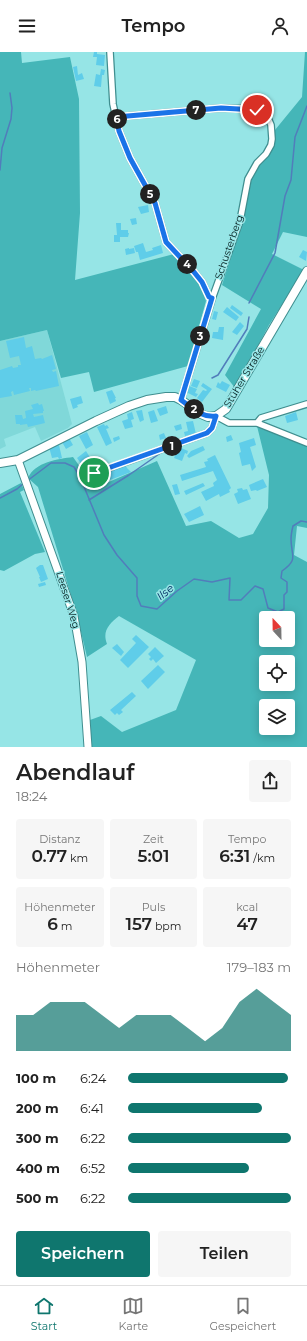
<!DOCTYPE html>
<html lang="de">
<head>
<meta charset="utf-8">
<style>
	body { margin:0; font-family:Montserrat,sans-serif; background:#f6f6f6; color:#222; height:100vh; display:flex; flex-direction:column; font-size:15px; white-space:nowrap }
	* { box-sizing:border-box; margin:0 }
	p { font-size:13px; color:#767676 }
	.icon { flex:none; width:22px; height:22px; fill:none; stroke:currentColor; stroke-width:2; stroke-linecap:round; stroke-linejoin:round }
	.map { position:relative; height:695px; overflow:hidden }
	.details { display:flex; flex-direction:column; background:#fff; flex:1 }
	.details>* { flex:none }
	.needle { width:26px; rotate:338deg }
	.tools { position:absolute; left:259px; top:559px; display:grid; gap:8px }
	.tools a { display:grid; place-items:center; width:36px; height:36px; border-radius:4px; background:#fff; box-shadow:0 2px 10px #0003; font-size:20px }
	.pin { position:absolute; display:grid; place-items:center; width:34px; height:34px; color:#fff; margin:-17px; border:2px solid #fff; border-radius:50%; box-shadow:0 1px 4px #0007 }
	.km { position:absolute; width:20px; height:20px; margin:-10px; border-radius:50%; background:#222; color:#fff; font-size:11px; line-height:20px; text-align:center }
	.round { display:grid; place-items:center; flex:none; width:42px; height:42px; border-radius:4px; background:#f6f6f6 }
	.head { display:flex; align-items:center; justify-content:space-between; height:68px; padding:0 16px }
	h1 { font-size:22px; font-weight:600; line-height:30px }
	.stats { display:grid; grid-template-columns:repeat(3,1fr); gap:6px; height:68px; padding:4px 16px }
	.stats div { display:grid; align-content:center; border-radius:4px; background:#f6f6f6; text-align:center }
	.stats b { font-size:17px; font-weight:600 }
	.stats small { font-size:11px; font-weight:400 }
	.stats p { font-size:11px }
	.chart { height:112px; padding:8px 16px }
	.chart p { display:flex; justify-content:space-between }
	.chart svg { width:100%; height:72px; margin-top:4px; fill:#0f766e; opacity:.7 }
	.button { display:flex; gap:8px; margin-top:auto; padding:8px 16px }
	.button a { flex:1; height:46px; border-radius:4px; background:#0f766e; color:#fff; font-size:16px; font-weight:600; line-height:46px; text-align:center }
	.button a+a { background:#f6f6f6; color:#222 }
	ul { padding:0 16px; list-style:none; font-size:13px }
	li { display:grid; grid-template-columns:64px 48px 1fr; align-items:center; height:30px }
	li i { height:10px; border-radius:5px; background:#0f766e }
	header { display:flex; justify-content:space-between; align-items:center; height:52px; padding:0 16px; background:#fff; font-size:18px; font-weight:600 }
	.dock { display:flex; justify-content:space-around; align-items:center; height:56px; border-top:1px solid #e0e0e0; background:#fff; font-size:11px; color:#767676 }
	.dock a { display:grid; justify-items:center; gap:2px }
	.dock .selected { color:#0f766e }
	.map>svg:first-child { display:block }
	.built { fill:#80d8d9 }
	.green { fill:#45b6b8; fill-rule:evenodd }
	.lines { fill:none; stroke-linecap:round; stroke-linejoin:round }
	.stream { stroke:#517dbb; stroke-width:1.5 }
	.building { fill:#5fcde9 }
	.minor-casing { stroke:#3f8e8f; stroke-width:8 }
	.tertiary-casing { stroke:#3f8e8f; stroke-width:9 }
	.secondary-casing { stroke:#3f8e8f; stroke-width:10 }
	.minor { stroke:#fff; stroke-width:5.5 }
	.tertiary { stroke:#fff; stroke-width:7 }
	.secondary { stroke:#fff; stroke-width:8 }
	.route-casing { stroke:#fff; stroke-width:8 }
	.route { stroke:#1a73e8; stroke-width:5 }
	.labels { text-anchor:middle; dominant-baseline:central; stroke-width:3; stroke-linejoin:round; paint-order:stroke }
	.street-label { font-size:10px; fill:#02191a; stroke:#96e5e6 }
	.water-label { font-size:11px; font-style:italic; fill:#002b63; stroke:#96e5e6 }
</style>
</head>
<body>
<header><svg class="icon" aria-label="menu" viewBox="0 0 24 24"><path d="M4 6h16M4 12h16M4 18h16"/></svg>Tempo<svg class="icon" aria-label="person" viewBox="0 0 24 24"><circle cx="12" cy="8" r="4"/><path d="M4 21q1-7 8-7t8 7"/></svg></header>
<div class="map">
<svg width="307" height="695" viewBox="0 0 307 695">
	<rect width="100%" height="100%" fill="#96e5e6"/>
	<path class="built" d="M47,278L72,372L68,376L41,389L35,375L4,387L6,394L0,397V289Z"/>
	<path class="green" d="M0,0H21L22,11L70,5L79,47L80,161L75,228L174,202L193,221L200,231L206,249L188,314L94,340L89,320L61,326L47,278L0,289Z
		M305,0H307V185L283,180L272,202L304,218L269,273L235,336L225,323L261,257L222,233L242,169L253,121L275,87V78L302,45Z
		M257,374L307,394V476L297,474L294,503L307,510V695H91L90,668L101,664L122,680L176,658L196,608L119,564C109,572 102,579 107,592L87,605L77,563L38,435L28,426C35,410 58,407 73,405L95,436L157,409L186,474L211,469L239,486L253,482L268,456L269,423ZM266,566H288V588H266ZM266,610H288V632H266ZM266,654H288V676H266Z
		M21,431L24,438L20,440L45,500L35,502L4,519L0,518V442Z"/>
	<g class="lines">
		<path class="stream" d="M0,118L2,96L11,67L12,56L10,41
			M249,251L275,201L285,144L291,128L295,85L307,54
			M212,326L218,323L247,277L249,265
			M27,429L51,411H65L74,415L80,425L104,483L117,503L137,526V544L141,554L157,557L177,539L194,527L212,530L230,526L229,548H241L255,534L263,537L268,556L278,560L284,557V543L287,540V530L281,526L282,519C299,507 291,504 291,487C291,483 292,478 293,474L301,469L307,470
			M0,446L17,437L24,431
			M89,448L129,423L162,400"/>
	</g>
	<path class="building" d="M94,0H97V2L105,3L104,14L96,13L97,5H93Z
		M77,14L78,23L82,21L84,27L76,29L73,15Z
		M101,17L105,18L104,23H102L101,35L94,34L96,22L100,23Z
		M148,153L149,160L141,162L138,155Z
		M136,166L137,172L132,173L130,167Z
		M116,171H121V178H128V181H129L128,185H120V190H114V183H117Z
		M143,191L146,200L153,198L152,196L161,193L163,201L140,208L138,200H136L134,194Z
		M129,196V197L134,196L135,201L126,203L125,197Z
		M303,198L307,200L306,209L299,205Z
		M232,253L243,261L241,264L230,256Z
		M227,255L239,265L236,269L223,260Z
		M214,259L218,260L216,268L212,267Z
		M240,270L244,274L237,283L232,280Z
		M219,275H224L223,288L212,286L213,280H218Z
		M24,285L26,296L32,294L35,307L41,306L42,307L52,303L56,317L52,318L53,320L56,319L59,334L36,339L35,338L31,339V336H29L30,339L14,343L13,339L11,340L12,344L0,346V318L12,314L13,316L18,315V313H21L19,304L10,306L6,289Z
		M194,327L200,329L197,336L191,334Z
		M222,329L230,333L226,340L216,335L218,330L220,332Z
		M203,331L212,337L202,350L197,346L203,338L206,339L207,338L201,334Z
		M189,334L197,337L195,341L198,342L196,345L186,340Z
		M112,338L116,346H115L116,349L110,352L106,340Z
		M81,344L83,351L77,353L78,355L73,357L70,347Z
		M38,351L39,353L42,352L44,359H43V361L33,362L34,365L43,363L45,371L28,375L27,372L20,373V372H16L15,363H22L23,367L26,366L25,359L33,357L31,353Z
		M166,354L168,361L160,364L157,357Z
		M142,358L144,368L140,370L136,359Z
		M154,358L158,369L151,371L148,360Z
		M132,360L134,367L131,368L133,375L125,377L122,369L128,367L127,362Z
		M296,360L298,368L287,371L285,364Z
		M193,369L196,382L185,384L184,380L188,379L186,370Z
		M104,372L105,374L107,373L109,376L106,377L107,379L112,391L106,394L97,375Z
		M181,372L182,377L176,379L174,374Z
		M87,380L93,393L86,397L79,384Z
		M164,381L166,386L160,388L159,383Z
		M231,383L233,388L227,390L226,385Z
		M119,384L120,387L114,390L113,386Z
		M69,386L73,393L66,397L62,390Z
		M254,386L256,393L250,395L256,415L252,419L250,412L242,414L239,401L241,400L239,391Z
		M59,393L62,406L59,407L58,405L52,406L49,395Z
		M203,394L205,398L189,406L187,404L191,399Z
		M179,395L188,399L187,402L185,401L182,409L174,406Z
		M86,399L91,407L82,413L77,406Z
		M215,403L231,436L229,438L230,440L220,445L219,442L206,449L201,440L214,434L213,431L217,428L213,419L182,429L180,423L206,415L204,410L208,409L207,407Z
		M125,412L127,416L131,420L102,431L98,422Z
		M263,427L267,435L257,439L256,438L251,439L249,433Z
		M203,431L205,434L186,443L184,439Z
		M177,432L180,442L175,443L172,433Z
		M242,436L243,438L247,437L251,447L238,452L234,442L238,440L237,437Z
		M200,454L204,463L189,470L184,462Z
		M40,513H43L48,527L41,530L39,525H40L36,516Z
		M45,530L46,533L39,535L38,532Z
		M136,583L149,595L128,616L120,608L136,591L132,587Z
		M117,592L124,600L121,604L112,596Z
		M155,595L164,604L156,611L153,607L151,609L149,607L151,605L148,602Z
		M158,613L165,620L148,637L141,629Z
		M132,640L136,644L121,658L123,660L119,663L117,661L115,663L110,658Z"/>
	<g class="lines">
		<defs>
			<path id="minor" d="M110,0L113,52L119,79L130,106L155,151L166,190L194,220L202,230L209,245L212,247
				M116,65L221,56L249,57L261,59L268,66L271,73L272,87L271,93L266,102L257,111L248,127L240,169L212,247L181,348
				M257,371L261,366L307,352
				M95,421L207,381L212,376L216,364L229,371H257L307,391"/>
			<path id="tertiary" d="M18,408L74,564L82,610L88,695"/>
			<path id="secondary" d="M0,411L18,408L96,369L129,354L147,348L166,345H175L181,348L201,362L208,365L216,364L226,357L307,219"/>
		</defs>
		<use href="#minor" class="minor-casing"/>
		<use href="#tertiary" class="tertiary-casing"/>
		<use href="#secondary" class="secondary-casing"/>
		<use href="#minor" class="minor"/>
		<use href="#tertiary" class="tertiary"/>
		<use href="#secondary" class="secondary"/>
	</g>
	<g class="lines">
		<defs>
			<path id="route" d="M94,421L207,381L212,376L216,364C202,366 192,356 181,348L212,246L209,245L202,230L194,220L166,190L155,151L130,106L119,79L116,65L221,56L257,58"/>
		</defs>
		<use href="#route" class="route-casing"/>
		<use href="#route" class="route"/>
	</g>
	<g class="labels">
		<g class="street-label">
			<text transform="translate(229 195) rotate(-71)">Schusterberg</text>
			<text transform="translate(244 325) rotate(-59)">Stüher Straße</text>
			<text transform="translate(68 548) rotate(73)">Leeser Weg</text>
		</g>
		<g class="water-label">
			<text transform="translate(165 540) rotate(-39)">Ilse</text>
		</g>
	</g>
</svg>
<div class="tools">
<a><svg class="needle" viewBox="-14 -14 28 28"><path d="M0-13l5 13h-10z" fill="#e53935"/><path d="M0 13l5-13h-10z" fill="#767676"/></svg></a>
<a><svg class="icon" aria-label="locate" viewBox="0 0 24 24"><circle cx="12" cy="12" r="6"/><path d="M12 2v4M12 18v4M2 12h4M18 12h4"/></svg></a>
<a><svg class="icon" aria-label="layers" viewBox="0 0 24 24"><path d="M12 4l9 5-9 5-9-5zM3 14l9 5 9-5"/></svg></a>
</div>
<div class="pin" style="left:94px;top:421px;background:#1e9e55"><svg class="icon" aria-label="arrive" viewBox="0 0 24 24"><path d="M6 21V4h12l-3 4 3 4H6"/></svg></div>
<div class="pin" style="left:257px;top:58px;background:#d93025"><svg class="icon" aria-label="check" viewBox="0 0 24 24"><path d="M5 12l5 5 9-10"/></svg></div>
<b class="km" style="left:172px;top:394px">1</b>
<b class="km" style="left:194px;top:357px">2</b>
<b class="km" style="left:200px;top:284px">3</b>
<b class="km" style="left:187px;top:212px">4</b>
<b class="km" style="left:150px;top:142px">5</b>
<b class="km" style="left:117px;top:67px">6</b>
<b class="km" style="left:196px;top:58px">7</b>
</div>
<section class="details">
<div class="head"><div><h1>Abendlauf</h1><p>18:24</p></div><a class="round"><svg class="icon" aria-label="share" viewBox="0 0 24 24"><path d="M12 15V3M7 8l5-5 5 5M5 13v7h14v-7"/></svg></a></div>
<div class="stats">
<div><p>Distanz</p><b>0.77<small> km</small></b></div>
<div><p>Zeit</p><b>5:01</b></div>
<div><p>Tempo</p><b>6:31<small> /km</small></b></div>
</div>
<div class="stats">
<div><p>Höhenmeter</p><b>6<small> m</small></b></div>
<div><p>Puls</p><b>157<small> bpm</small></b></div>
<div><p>kcal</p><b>47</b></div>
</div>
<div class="chart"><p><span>Höhenmeter</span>179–183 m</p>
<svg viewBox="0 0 160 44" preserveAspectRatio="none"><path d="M0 44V22L10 22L20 14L30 14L40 14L50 22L60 30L70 22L80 22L90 22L100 30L110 38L120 30L130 14L140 6L150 14L160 22V44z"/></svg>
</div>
<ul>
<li><b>100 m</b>6:24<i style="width:98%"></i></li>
<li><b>200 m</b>6:41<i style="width:82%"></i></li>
<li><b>300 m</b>6:22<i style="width:100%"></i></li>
<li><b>400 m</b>6:52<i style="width:74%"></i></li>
<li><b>500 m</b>6:22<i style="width:100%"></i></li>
</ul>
<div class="button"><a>Speichern</a><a>Teilen</a></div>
</section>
<nav class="dock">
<a class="selected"><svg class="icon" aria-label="home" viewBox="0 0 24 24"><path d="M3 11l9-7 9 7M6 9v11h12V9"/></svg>Start</a>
<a><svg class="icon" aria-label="map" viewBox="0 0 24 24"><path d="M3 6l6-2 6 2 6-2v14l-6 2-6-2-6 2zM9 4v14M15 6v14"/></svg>Karte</a>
<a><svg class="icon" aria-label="saved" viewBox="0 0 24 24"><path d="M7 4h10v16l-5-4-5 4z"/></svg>Gespeichert</a>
</nav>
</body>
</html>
